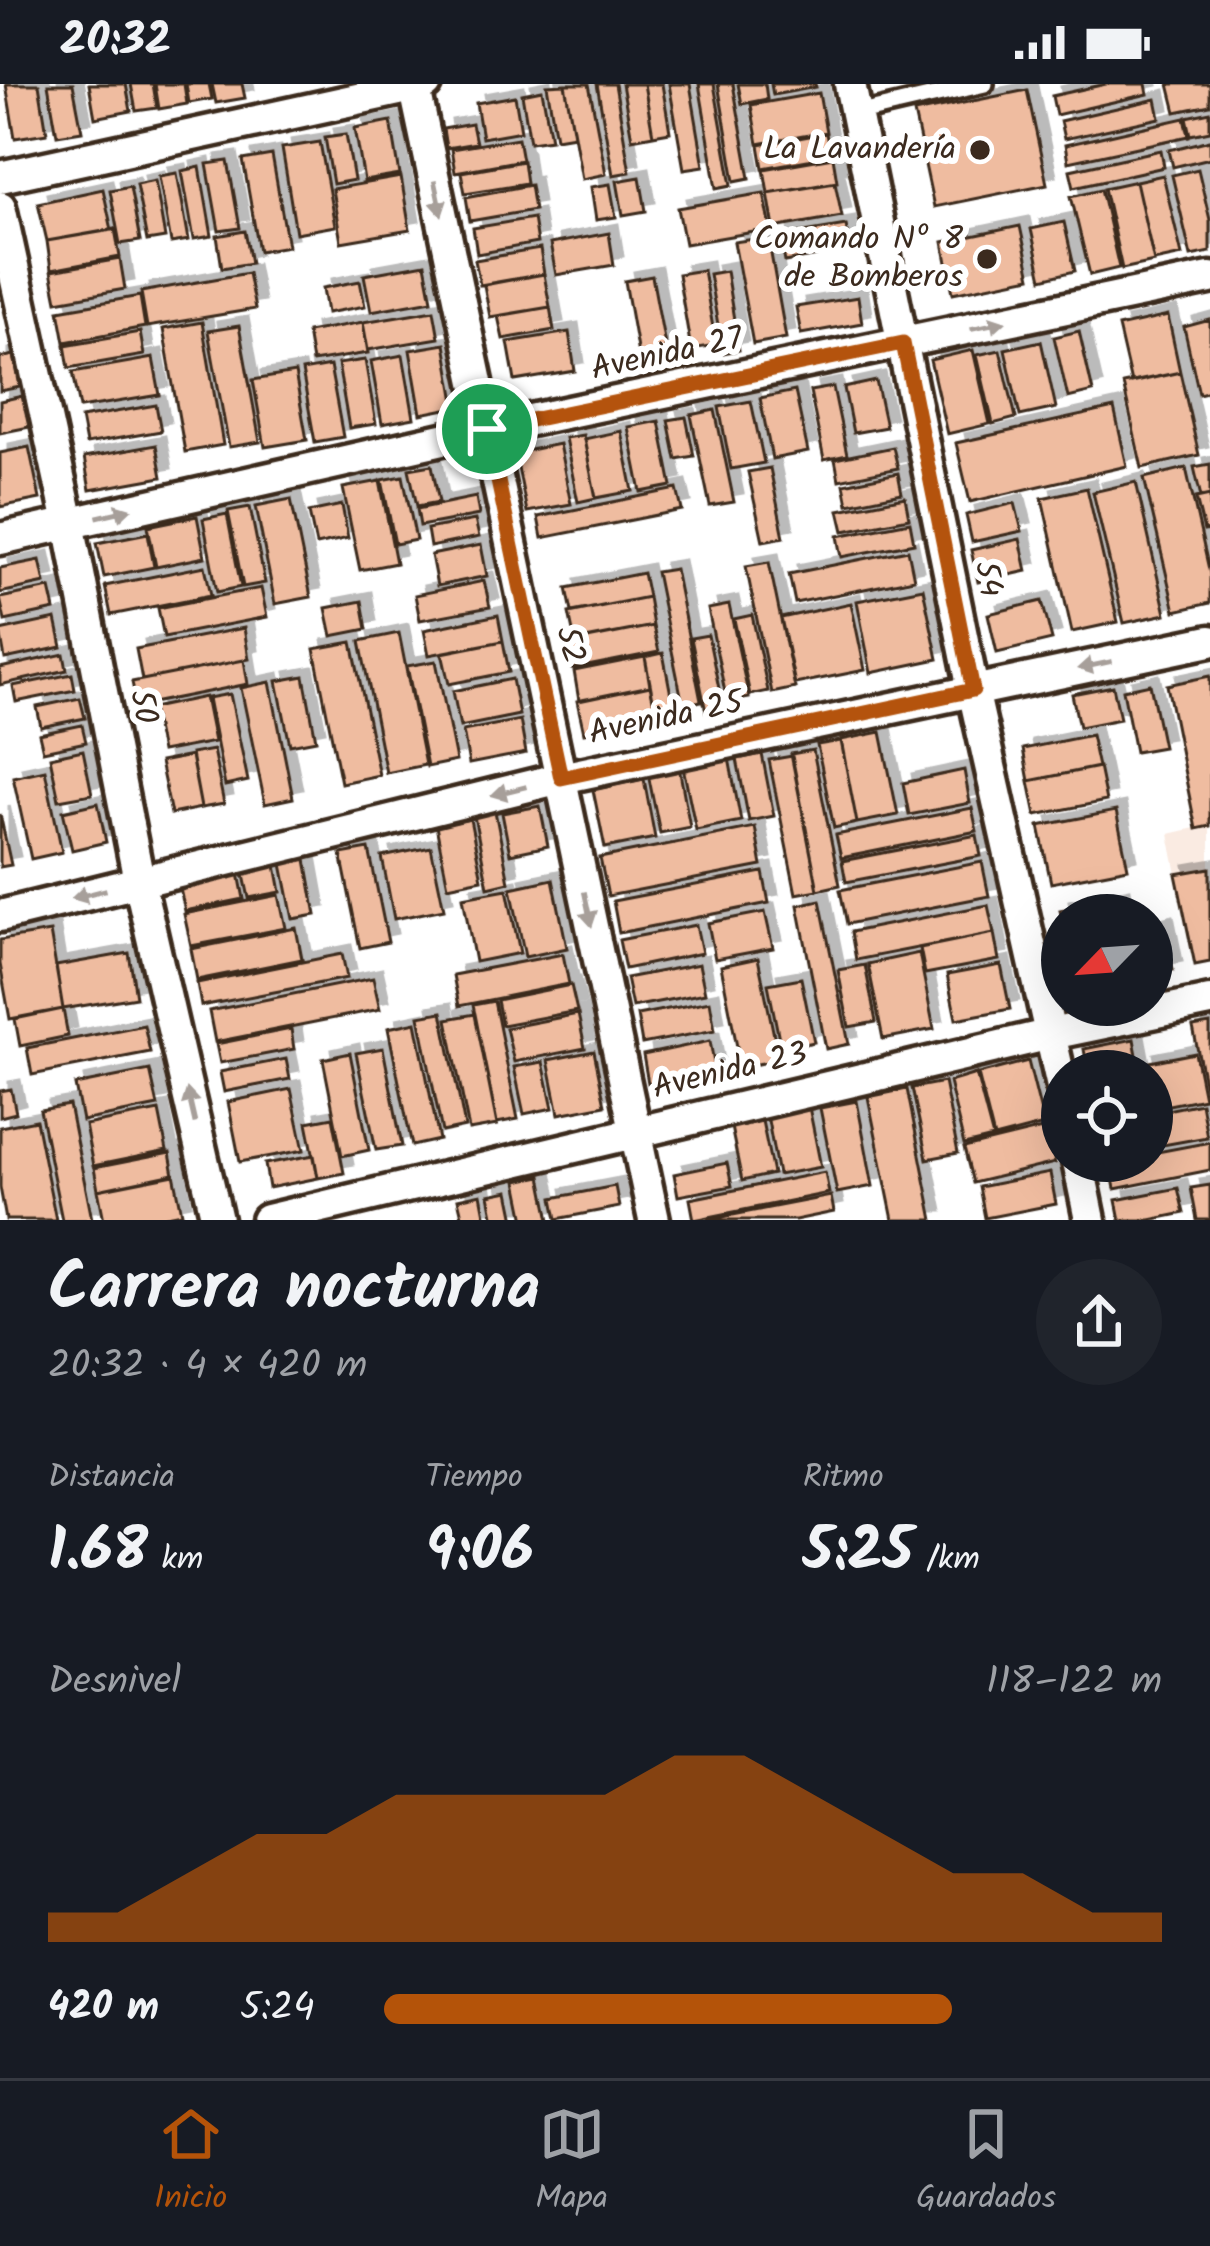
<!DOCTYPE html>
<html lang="es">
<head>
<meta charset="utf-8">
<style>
	body { margin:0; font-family:Kalam,sans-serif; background:#20242c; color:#f1f3f6; height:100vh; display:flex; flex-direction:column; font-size:45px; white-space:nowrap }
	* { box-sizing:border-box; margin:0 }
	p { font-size:39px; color:#9ea1a6 }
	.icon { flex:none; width:66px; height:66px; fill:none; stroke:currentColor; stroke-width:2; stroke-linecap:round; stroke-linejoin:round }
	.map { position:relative; height:1136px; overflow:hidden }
	.details { display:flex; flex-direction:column; background:#171b24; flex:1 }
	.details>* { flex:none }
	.needle { width:78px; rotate:245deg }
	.buttons { position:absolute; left:1041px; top:810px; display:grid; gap:24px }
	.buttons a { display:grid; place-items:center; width:132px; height:132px; border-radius:50%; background:#171b24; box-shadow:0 12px 48px #0002; font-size:60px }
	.pin { position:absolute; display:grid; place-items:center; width:102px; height:102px; color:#fff; margin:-51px; border:6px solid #fff; border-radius:50%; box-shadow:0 3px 12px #0007 }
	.round { display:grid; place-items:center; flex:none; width:126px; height:126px; border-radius:63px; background:#20242c }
	.summary { display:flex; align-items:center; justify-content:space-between; height:204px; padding:0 48px }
	h1 { font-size:66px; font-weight:700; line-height:90px }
	.figures { display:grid; grid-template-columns:repeat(3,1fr); gap:18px; height:204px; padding:12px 48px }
	.figures div { display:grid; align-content:center }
	.figures b { font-size:60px; font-weight:700 }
	.figures small { font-size:33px; font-weight:400 }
	.figures p { font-size:33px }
	.chart { height:336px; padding:24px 48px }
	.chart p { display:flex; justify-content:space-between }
	.chart svg { width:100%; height:216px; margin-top:12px; fill:#b45309; opacity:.7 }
	ul { padding:0 48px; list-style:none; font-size:39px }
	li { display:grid; grid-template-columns:192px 144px 1fr; align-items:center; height:90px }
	li i { height:30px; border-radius:15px; background:#b45309 }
	.status { display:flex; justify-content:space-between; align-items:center; height:84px; padding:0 60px; background:#171b24; direction:ltr }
	.status svg { height:33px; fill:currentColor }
	.dock { display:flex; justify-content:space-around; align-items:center; height:168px; border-top:3px solid #363941; background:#171b24; font-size:33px; color:#9ea1a6 }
	.dock a { display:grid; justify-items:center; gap:6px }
	.dock .selected { color:#b45309 }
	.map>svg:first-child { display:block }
	.built { fill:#faebe2 }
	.building { fill:#efbca0; stroke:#3b2a1e; stroke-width:3; filter:url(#shadow) }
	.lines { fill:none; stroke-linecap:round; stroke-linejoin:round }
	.service-casing { stroke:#3b2a1e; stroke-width:24 }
	.minor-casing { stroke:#3b2a1e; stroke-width:39 }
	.service { stroke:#fff; stroke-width:15 }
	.minor { stroke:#fff; stroke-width:30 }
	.oneway { fill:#a79f9a }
	.route-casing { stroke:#fff; stroke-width:24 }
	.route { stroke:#b45309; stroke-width:15 }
	.poi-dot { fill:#3b2a1e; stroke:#fff; stroke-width:4.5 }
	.labels { text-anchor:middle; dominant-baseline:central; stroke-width:12; stroke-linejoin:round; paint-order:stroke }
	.poi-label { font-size:33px; fill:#3b2a1e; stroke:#fff; text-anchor:end }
	.street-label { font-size:33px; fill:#3b2a1e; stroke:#fff }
</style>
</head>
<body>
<div class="status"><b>20:32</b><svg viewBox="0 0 49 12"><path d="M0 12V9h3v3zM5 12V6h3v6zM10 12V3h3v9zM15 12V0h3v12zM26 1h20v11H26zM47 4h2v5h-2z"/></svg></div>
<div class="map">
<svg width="1210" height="1136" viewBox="0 0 1210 1136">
	<defs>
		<filter id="shadow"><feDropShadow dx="9" dy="-9" stdDeviation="0" flood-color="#0004"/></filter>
	</defs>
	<rect width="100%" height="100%" fill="#fff"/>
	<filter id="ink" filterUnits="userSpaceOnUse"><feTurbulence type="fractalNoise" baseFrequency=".00833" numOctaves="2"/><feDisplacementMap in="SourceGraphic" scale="24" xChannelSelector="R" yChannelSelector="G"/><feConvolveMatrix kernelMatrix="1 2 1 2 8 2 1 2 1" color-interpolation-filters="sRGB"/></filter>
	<g filter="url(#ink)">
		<path class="built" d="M1210,592V878L1195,881L1169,750L1195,744L1167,601Z"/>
		<path class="building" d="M6,0H39L47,49L15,54Z
			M48,0H73L82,47L57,51Z
			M89,0H126L131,27L95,34Z
			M131,0H153L157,24L136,27Z
			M155,0H184L187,20L159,25Z
			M186,0H209L212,15L189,19Z
			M212,0H242L245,14L216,19Z
			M565,0L574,51L556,54L547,1Z
			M565,0H589L606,90L582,95Z
			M597,0H615L630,88L613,91Z
			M622,0H644L653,51L632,55Z
			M644,0H662L670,48L653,51Z
			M669,0H690L704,82L684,85Z
			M699,0H714L732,101L717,104Z
			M718,0H733L750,94L735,97Z
			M738,0H765L767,15L742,20Z
			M771,0H815L816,3L773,11Z
			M1106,0H1146L1148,10L1056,31L1052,12Z
			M1169,0H1210V21L1176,28Z
			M542,6L551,55L530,58L522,10Z
			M1027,6L1047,100L934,123L914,29Z
			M819,9L826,48L758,60L751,21Z
			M515,12L521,47L482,54L476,19Z
			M1156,15L1160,34L1064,55L1060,37Z
			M1210,28V47L1191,51L1187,33Z
			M1185,34L1189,52L1068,78L1065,61Z
			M391,37L400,91L364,97L355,44Z
			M472,40L476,59L446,64L443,45Z
			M826,49L830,72L763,84L759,61Z
			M346,50L354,96L333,100L325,53Z
			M518,54L522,76L455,88L451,65Z
			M1210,56V74L1173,83L1169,66Z
			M320,58L335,142L296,149L282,64Z
			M1161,66L1164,83L1074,103L1070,86Z
			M272,71L288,162L259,167L243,76Z
			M833,73L837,97L768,109L764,85Z
			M228,77L240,144L219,147L207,80Z
			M523,77L526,99L465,109L461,88Z
			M200,83L212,152L194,155L182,87Z
			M1198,85L1210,136V168L1191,172L1172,91Z
			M177,89L189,156L171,159L159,92Z
			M1163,91L1182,171L1154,177L1136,97Z
			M401,93L410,146L341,158L332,105Z
			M640,93L646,127L623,131L617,97Z
			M155,96L165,154L147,157L136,100Z
			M1136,97L1154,178L1122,185L1104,104Z
			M835,98L842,132L774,144L768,109Z
			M610,100L616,133L596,136L591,103Z
			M530,101L534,126L470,137L466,113Z
			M130,102L140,157L120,160L110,106Z
			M103,105L112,146L47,157L38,119Z
			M1101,105L1119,184L1090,191L1071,112Z
			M764,109L771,145L685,160L678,124Z
			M533,134L537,159L477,170L473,144Z
			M1064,138L1075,187L1042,195L1031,145Z
			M846,141L850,166L785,178L780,152Z
			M1020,142L1031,193L953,209L943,158Z
			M115,145L120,173L51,186L47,157Z
			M245,147L251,179L222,184L217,152Z
			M609,149L614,181L556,191L550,160Z
			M768,153L786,254L753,260L734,158Z
			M540,165L544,190L480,201L475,176Z
			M120,175L125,205L57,217L51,187Z
			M425,180L432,216L371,227L364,191Z
			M703,186L716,261L691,265L678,190Z
			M726,187L739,266L723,269L709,190Z
			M248,189L255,225L147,243L141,208Z
			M544,190L550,223L490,233L484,201Z
			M652,192L668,277L640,282L625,197Z
			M360,197L365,222L327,229L323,204Z
			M140,212L145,243L65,258L59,226Z
			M858,213L862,239L801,250L796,223Z
			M550,223L554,246L503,255L498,232Z
			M434,226L439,254L368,266L363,238Z
			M1168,232L1180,288L1131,299L1118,243Z
			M1210,236V307L1199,310L1184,243Z
			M202,238L223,361L185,368L163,245Z
			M363,238L368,269L312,278L307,248Z
			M239,242L260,358L229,363L208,247Z
			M1079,247L1093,308L1068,314L1054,253Z
			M140,248L144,271L69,284L65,261Z
			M569,248L575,287L515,297L508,258Z
			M1041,257L1056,324L1020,332L1005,265Z
			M445,260L456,323L421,330L410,266Z
			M973,266L990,340L947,350L930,276Z
			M1000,266L1016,334L993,340L977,271Z
			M14,271L20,303L0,307V274Z
			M403,271L414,334L382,340L371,277Z
			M153,274L160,311L80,324L73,288Z
			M365,276L376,340L349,344L338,280Z
			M330,282L343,353L315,358L302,287Z
			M1180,288L1199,371L1142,384L1123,300Z
			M295,289L307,356L265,363L253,296Z
			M876,297L886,343L853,349L844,304Z
			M833,303L847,371L824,376L810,307Z
			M795,307L808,368L772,375L760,314Z
			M22,312L29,343L0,349V317Z
			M751,317L764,379L731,385L719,323Z
			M156,321L161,347L86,360L81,334Z
			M1114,324L1127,382L970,418L956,359Z
			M715,326L734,418L710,422L691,331Z
			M686,333L694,372L676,375L668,336Z
			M659,337L672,402L641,408L628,343Z
			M621,347L633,407L596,414L584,355Z
			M583,351L596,414L578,418L565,354Z
			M559,360L571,420L527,428L515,369Z
			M156,361L162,393L90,406L84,374Z
			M29,363L40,415L0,423V369Z
			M893,363L898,384L839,396L835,375Z
			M1210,380V411L1201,413L1194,383Z
			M432,381L439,418L417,422L409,385Z
			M770,384L784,453L763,457L748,388Z
			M1186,384L1210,490V519L1175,527L1144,394Z
			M898,389L902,409L848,420L844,400Z
			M403,392L416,456L395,460L382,396Z
			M380,397L396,479L360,486L343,404Z
			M1136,398L1166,530L1124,539L1093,408Z
			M1087,404L1118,538L1072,548L1042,414Z
			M677,405L682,426L542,454L538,433Z
			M1210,411V446L1204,447L1196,414Z
			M476,413L479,431L420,442L417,425Z
			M905,413L909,434L844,447L839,426Z
			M291,415L311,513L275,520L256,422Z
			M1015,419L1022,447L972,458L966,431Z
			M342,421L348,454L316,461L309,428Z
			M250,423L265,499L243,503L228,427Z
			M227,430L241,503L217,508L203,435Z
			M197,432L205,473L156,483L148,442Z
			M475,436L479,453L430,463L427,445Z
			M910,438L914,459L842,473L838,452Z
			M148,449L154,483L104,493L97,459Z
			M1020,455L1027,487L978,498L971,466Z
			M481,461L487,492L437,502L431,471Z
			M908,466L914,495L795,519L789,490Z
			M40,476L45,499L0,509V484Z
			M769,478L795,604L772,609L746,482Z
			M205,482L211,511L111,531L105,502Z
			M675,485L701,617L683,621L656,488Z
			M643,489L648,513L572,528L567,504Z
			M484,497L490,523L420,536L415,511Z
			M50,504L55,526L5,537L0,514Z
			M261,504L267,533L164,553L158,524Z
			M923,504L938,575L871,589L857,517Z
			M648,513L653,542L575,557L569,529Z
			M362,517L367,545L332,552L326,524Z
			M1042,517L1052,556L997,569L988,530Z
			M851,519L865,586L795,600L781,534Z
			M729,521L749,614L727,618L708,525Z
			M498,531L503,557L429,571L424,546Z
			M752,531L768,607L750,611L734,535Z
			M56,535L62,563L5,575L0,547Z
			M653,542L659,568L572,585L567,559Z
			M244,544L249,575L142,596L136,565Z
			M399,549L425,681L386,689L360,557Z
			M708,551L723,624L706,628L691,554Z
			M503,557L509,588L449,600L442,569Z
			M352,558L379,691L341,699L314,565Z
			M663,569L675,632L657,636L645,573Z
			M64,570L67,586L0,601V584Z
			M645,573L650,602L579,617L574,587Z
			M244,576L248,600L137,622L132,598Z
			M436,577L456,677L427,683L407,582Z
			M72,590L75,606L16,618L13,602Z
			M304,592L316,656L290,661L277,597Z
			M1210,592V742L1196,745L1167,601Z
			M512,595L519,631L460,643L453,607Z
			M270,598L293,714L265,720L241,604Z
			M1150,600L1163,663L1135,668L1123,606Z
			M650,602L657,634L584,649L577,617Z
			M1113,602L1120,635L1079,643L1072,610Z
			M230,610L248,697L225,702L208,614Z
			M205,613L214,658L161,668L152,624Z
			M80,614L85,634L41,643L37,623Z
			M520,636L526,669L469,680L463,647Z
			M82,641L86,658L43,667L39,650Z
			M881,648L898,731L857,739L841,656Z
			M1091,651L1098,683L1029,697L1023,665Z
			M841,657L857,739L834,744L817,661Z
			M83,666L92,710L59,716L50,673Z
			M213,666L224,720L201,724L191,670Z
			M813,666L840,801L818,806L791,670Z
			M762,670L774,732L749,737L737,675Z
			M191,672L201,724L171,730L160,678Z
			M792,672L818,806L796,810L769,676Z
			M729,674L741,737L696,746L683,683Z
			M679,683L690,743L660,749L648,690Z
			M1099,683L1106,717L1036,731L1029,697Z
			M45,686L62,768L31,775L13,693Z
			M964,686L970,719L909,731L903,699Z
			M644,695L655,754L605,764L593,706Z
			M98,719L106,758L72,766L63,727Z
			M540,722L548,762L510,770L502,729Z
			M972,724L977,747L841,774L836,751Z
			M495,727L509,798L488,803L474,732Z
			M1116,727L1128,784L1051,799L1039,742Z
			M0,730L11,781L0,783Z
			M470,735L482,795L448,802L436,742Z
			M755,743L762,782L608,812L600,774Z
			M977,751L981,772L846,798L842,777Z
			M431,763L444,825L394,835L382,773Z
			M369,765L388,858L360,864L341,770Z
			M305,770L316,831L293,835L281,775Z
			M275,776L281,808L249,814L242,782Z
			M982,778L989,812L847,840L840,806Z
			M238,784L244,815L185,827L178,796Z
			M1210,784V878L1195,881L1176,790Z
			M763,788L769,819L619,849L613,817Z
			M553,795L567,864L525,873L511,804Z
			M507,805L520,869L475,878L463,813Z
			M279,811L286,844L191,862L184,830Z
			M1121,814L1124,831H1062V836L1060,826Z
			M820,816L849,960L826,965L798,821Z
			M988,821L994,849L856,876L851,848Z
			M765,828L773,864L715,875L708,839Z
			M696,841L702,869L625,885L619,856Z
			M1164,841L1173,886L1152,890V844Z
			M296,844L302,875L197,896L191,865Z
			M50,848L63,925L10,935L0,880V856Z
			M994,849L999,876L925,890L920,864Z
			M129,869L136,913L63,925L56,882Z
			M919,869L934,945L883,955L868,880Z
			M342,870L347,894L201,922L197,899Z
			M563,870L569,900L459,922L453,891Z
			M758,874L779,976L741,983L721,882Z
			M699,880L705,909L632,923L626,894Z
			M865,881L876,938L849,943L838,886Z
			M1001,881L1010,925L956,935L947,891Z
			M373,894L380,925L215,958L209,927Z
			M801,894L814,958L781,965L768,900Z
			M571,901L577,927L502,941L497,916Z
			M494,917L518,1035L497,1039L473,921Z
			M710,917L715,946L642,960L637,931Z
			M63,925L68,952L20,962L15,935Z
			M442,928L465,1043L442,1048L419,932Z
			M475,930L497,1041L469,1046L447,935Z
			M578,930L585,964L514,978L506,944Z
			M416,938L439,1056L412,1062L388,944Z
			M1210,940V1028L1193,943Z
			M144,941L150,968L32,991L27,964Z
			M291,945L294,965L220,979L216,960Z
			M1134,955L1140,987H1088L1084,965Z
			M710,957L715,985L648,999L643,971Z
			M383,964L402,1062L376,1066L356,969Z
			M594,967L605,1021L559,1030L548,976Z
			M350,969L369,1066L342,1072L323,975Z
			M1195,969L1204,1014L1154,1024L1152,987H1147L1145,979Z
			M286,975L290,995L224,1008L220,988Z
			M1028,977L1044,1041L994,1054L978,990Z
			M543,978L553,1024L524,1030L514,983Z
			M150,986L158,1022L82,1037L75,1001Z
			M976,990L993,1054L964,1061L949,998Z
			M944,998L958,1069L927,1075L912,1004Z
			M11,1005L16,1029L0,1033V1007Z
			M291,1005L304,1066L240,1078L228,1018Z
			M907,1005L933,1136H893L868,1013Z
			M857,1017L873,1102L837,1109L820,1024Z
			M1201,1019L1207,1053L1152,1063V1029Z
			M69,1021L92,1135L86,1136H62L40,1026Z
			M809,1023L821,1083L778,1091L767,1031Z
			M159,1027L167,1067L93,1082L85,1041Z
			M761,1032L773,1090L742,1097L730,1038Z
			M333,1033L344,1089L318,1094L307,1038Z
			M36,1036L56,1136H6L0,1103V1043Z
			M1046,1044L1055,1079L973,1099L964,1064Z
			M1210,1058V1086L1115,1105L1110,1078L1152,1077V1069Z
			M170,1069L174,1091L98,1106L94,1084Z
			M314,1071L318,1094L269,1104L265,1080Z
			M727,1079L732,1102L678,1112L674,1090Z
			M825,1088L829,1109L694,1136L690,1115Z
			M1050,1089L1056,1120L985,1134L979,1103Z
			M174,1090L182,1129L147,1136H104L98,1106Z
			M541,1092L550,1136H525L517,1097Z
			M1210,1101V1136H1197L1191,1104Z
			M615,1102L619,1123L557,1135L553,1114Z
			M1178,1104L1184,1129L1150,1136H1120L1116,1116Z
			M509,1107L515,1136H494L489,1111Z
			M481,1110L486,1136H463L458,1115Z
			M831,1112L834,1128L795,1136H707Z"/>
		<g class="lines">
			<defs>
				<path id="service" d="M856,30L985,0"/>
				<path id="minor" d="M414,0L654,1136
					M850,0L973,606L1062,1003
					M0,93L426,0
					M0,123L69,439L139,797L217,1136
					M0,455L487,345L1210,194
					M0,832L561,694L1210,557
					M1078,1077L1090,1136
					M267,1136L1051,950L1210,917"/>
			</defs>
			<use href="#service" class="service-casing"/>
			<use href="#minor" class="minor-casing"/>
			<use href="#service" class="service"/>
			<use href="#minor" class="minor"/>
		</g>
		<defs><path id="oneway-solid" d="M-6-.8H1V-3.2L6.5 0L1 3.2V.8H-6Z" transform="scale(3)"/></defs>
		<g class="oneway">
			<use href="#oneway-solid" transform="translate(438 114) rotate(78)"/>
			<use href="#oneway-solid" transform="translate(988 241) rotate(-12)"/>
			<use href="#oneway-solid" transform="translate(114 429) rotate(-13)"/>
			<use href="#oneway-solid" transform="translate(1095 581) rotate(168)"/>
			<use href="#oneway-solid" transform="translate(509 707) rotate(166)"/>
			<use href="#oneway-solid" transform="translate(89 810) rotate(166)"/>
			<use href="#oneway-solid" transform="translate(588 825) rotate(78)"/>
			<use href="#oneway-solid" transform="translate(191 1022) rotate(-103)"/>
		</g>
	</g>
	<g class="lines" filter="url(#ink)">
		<defs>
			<path id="route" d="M903,259L973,606L561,694L487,345Z"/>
		</defs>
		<use href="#route" class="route-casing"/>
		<use href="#route" class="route"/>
	</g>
	<g class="poi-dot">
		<circle cx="980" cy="66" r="12"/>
		<circle cx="987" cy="175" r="12"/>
	</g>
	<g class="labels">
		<g class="poi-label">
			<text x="956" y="66">La Lavandería</text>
			<text x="963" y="156">Comando Nº 8<tspan x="963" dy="38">de Bomberos</tspan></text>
		</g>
		<g class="street-label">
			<text transform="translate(667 271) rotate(-12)">Avenida 27</text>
			<text transform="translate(987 495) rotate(79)">54</text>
			<text transform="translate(569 561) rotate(78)">52</text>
			<text transform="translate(142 623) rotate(79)">50</text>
			<text transform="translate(666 635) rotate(-12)">Avenida 25</text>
			<text transform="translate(730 988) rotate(-13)">Avenida 23</text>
		</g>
	</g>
</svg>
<div class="buttons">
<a><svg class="needle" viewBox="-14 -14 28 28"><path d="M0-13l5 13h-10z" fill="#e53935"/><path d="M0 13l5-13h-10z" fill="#9ea1a6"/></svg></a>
<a><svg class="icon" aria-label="locate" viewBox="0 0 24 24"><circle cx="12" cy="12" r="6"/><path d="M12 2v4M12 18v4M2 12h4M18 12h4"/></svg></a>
</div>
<div class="pin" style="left:487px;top:345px;background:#1e9e55"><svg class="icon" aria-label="arrive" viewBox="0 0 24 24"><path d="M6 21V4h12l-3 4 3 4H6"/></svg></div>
</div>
<section class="details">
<div class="summary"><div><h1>Carrera nocturna</h1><p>20:32 · 4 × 420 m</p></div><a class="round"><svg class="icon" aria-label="share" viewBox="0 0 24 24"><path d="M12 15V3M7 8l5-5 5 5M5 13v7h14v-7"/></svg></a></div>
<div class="figures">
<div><p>Distancia</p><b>1.68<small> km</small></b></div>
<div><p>Tiempo</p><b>9:06</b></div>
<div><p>Ritmo</p><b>5:25<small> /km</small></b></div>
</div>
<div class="chart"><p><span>Desnivel</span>118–122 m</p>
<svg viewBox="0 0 160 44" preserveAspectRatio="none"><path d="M0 44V38L10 38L20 30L30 22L40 22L50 14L60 14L70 14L80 14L90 6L100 6L110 14L120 22L130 30L140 30L150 38L160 38V44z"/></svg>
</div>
<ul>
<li><b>420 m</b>5:24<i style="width:73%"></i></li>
</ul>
</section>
<nav class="dock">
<a class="selected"><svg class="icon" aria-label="home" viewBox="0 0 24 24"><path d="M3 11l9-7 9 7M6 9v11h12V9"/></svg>Inicio</a>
<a><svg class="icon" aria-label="map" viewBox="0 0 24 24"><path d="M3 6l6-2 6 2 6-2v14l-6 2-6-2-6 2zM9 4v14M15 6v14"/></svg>Mapa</a>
<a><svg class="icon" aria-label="saved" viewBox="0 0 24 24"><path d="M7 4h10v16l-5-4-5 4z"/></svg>Guardados</a>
</nav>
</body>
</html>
